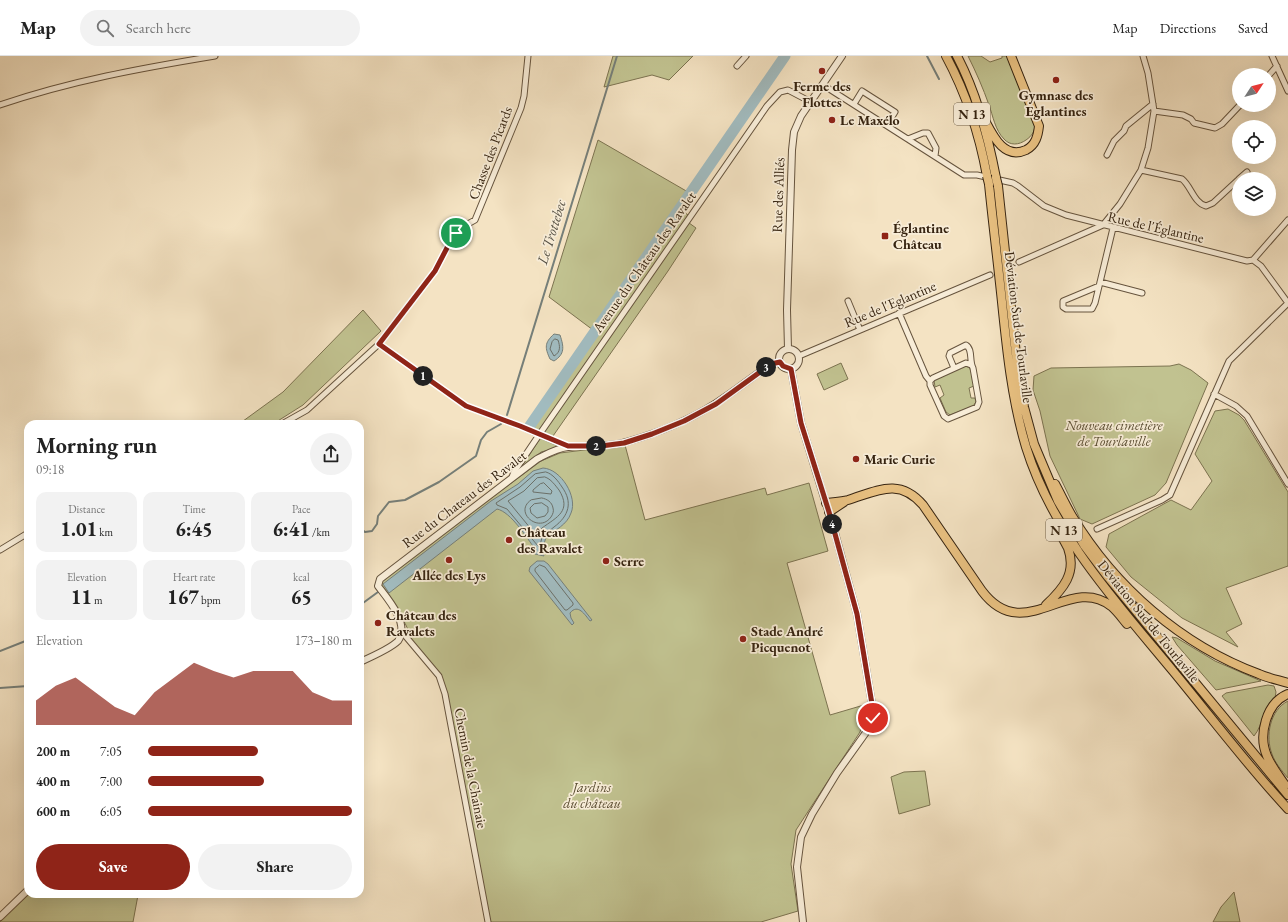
<!DOCTYPE html>
<html lang="en">
<head>
<meta charset="utf-8">
<style>
	body { margin:0; font-family:"EB Garamond",serif; background:#f2f2f2; color:#222; height:100vh; display:flex; flex-direction:column; font-size:15px; white-space:nowrap }
	* { box-sizing:border-box; margin:0 }
	p { font-size:13px; color:#767676 }
	.icon { flex:none; width:22px; height:22px; fill:none; stroke:currentColor; stroke-width:2; stroke-linecap:round; stroke-linejoin:round }
	.map { position:relative; flex:1; overflow:hidden }
	.panel { position:absolute; left:24px; top:364px; width:340px; height:478px; display:flex; flex-direction:column; background:#fff; border-radius:12px; box-shadow:0 4px 16px #0002 }
	.panel>* { flex:none }
	.needle { width:26px; rotate:54deg }
	.fabs { position:absolute; left:1232px; top:12px; display:grid; gap:8px }
	.fabs a { display:grid; place-items:center; width:44px; height:44px; border-radius:50%; background:#fff; box-shadow:0 4px 16px #0002; font-size:20px }
	.pin { position:absolute; display:grid; place-items:center; width:34px; height:34px; color:#fff; margin:-17px; border:2px solid #fff; border-radius:50%; box-shadow:0 1px 4px #0007 }
	.km { position:absolute; width:20px; height:20px; margin:-10px; border-radius:50%; background:#222; color:#fff; font-size:11px; line-height:20px; text-align:center }
	.round { display:grid; place-items:center; flex:none; width:42px; height:42px; border-radius:21px; background:#f2f2f2 }
	.summary { display:flex; align-items:center; justify-content:space-between; height:68px; padding:0 12px }
	h1 { font-size:22px; font-weight:700; line-height:30px }
	.figures { display:grid; grid-template-columns:repeat(3,1fr); gap:6px; height:68px; padding:4px 12px }
	.figures div { display:grid; align-content:center; border-radius:10px; background:#f2f2f2; text-align:center }
	.figures b { font-size:20px; font-weight:700 }
	.figures small { font-size:11px; font-weight:400 }
	.figures p { font-size:11px }
	.chart { height:112px; padding:8px 12px }
	.chart p { display:flex; justify-content:space-between }
	.chart svg { width:100%; height:72px; margin-top:4px; fill:#8f2418; opacity:.7 }
	.cta { display:flex; gap:8px; margin-top:auto; padding:8px 12px }
	.cta a { flex:1; height:46px; border-radius:24px; background:#8f2418; color:#fff; font-size:16px; font-weight:700; line-height:46px; text-align:center }
	.cta a+a { background:#f2f2f2; color:#222 }
	ul { padding:0 12px; list-style:none; font-size:13px }
	li { display:grid; grid-template-columns:64px 48px 1fr; align-items:center; height:30px }
	li i { height:10px; border-radius:5px; background:#8f2418 }
	header { display:flex; align-items:center; gap:24px; box-sizing:border-box; height:56px; padding:0 20px; background:#fff; border-bottom:1px solid #e0e0e0 }
	header strong { font-size:19px }
	nav { display:flex; gap:22px; margin-inline-start:auto; font-size:14px }
	.search { width:280px; height:36px; background:#f2f2f2; display:flex; align-items:center; gap:10px; box-sizing:border-box; padding:0 14px; border-radius:22px; color:#767676; font-size:15px }
	.map>svg:first-child { display:block }
	.green { fill:#c1c290; stroke:#7c7350 }
	.water { fill:#a1bbbf; stroke:#767f79 }
	.lines { fill:none; stroke-linecap:round; stroke-linejoin:round }
	.shore { stroke:#6c7068; stroke-width:1 }
	.stream { stroke:#767f79; stroke-width:2 }
	.river { stroke:#a1bbbf; stroke-width:11 }
	.minor-casing { stroke:#66543e; stroke-width:7 }
	.tertiary-casing { stroke:#66543e; stroke-width:8 }
	.trunk-casing { stroke:#362411; stroke-width:10 }
	.minor { stroke:#f8edd8; stroke-width:5 }
	.tertiary { stroke:#f8edd8; stroke-width:6 }
	.trunk { stroke:#eac282; stroke-width:8 }
	.trunk-bridge-casing { stroke:#362411; stroke-width:10; stroke-linecap:butt }
	.trunk-bridge { stroke:#eac282; stroke-width:8 }
	.route-casing { stroke:#fff; stroke-width:8 }
	.route { stroke:#8f2418; stroke-width:5 }
	.poi-dot { fill:#8f2418; stroke:#f8edd8; stroke-width:1.5 }
	.labels { text-anchor:middle; dominant-baseline:central; stroke-width:3.5; stroke-linejoin:round; paint-order:stroke }
	.shield { fill:#f8edd8; stroke:#70604d; stroke-width:1 }
	.shield-label { font-size:13px; font-weight:bold; fill:#362411 }
	.poi-label { font-size:14px; font-weight:bold; fill:#362411; stroke:#f8edd8; text-anchor:start }
	.street-label { font-size:14px; fill:#362411; stroke:#f8edd8 }
	.park-label { font-size:14px; font-style:italic; fill:#594c31; stroke:#f8edd8 }
	.water-label { font-size:15px; font-style:italic; fill:#565145; stroke:#f8edd8 }
</style>
</head>
<body>
<header>
<strong>Map</strong>
<div class="search"><svg class="icon" aria-label="search" viewBox="0 0 24 24"><circle cx="10" cy="10" r="6"/><path d="M15 15l6 6"/></svg>Search here</div>
<nav><a>Map</a><a>Directions</a><a>Saved</a></nav>
</header>
<div class="map">
<svg width="1288" height="866" viewBox="0 0 1288 866">
	<rect width="100%" height="100%" fill="#f4e3c3"/>
	<filter id="stains"><feTurbulence type="fractalNoise" baseFrequency=".005" numOctaves="4"/><feColorMatrix values="0 0 0 0 .2 0 0 0 0 .09 0 0 0 0 .02 0 0 0 .5 -.17"/></filter>
	<radialGradient id="worn" r=".72"><stop offset=".6" stop-color="#630" stop-opacity="0"/><stop offset="1" stop-color="#630" stop-opacity=".3"/></radialGradient>
	<path class="green" d="M613,0H693L669,24L652,19L604,31Z
		M968,0H981L990,6L1002,2V0H1008L1035,68C1035,75 1032,80 1026,84C1019,89 1010,90 1004,83C995,74 993,60 989,49C983,32 976,16 968,0Z
		M598,84L688,136L680,153L688,159L685,164L696,172L668,215L553,380L529,371L593,274L549,241Z
		M363,254L381,275L303,349L273,368H239L283,336Z
		M841,307L848,323L824,334L817,318Z
		M1179,308L1191,314L1208,327L1166,427L1155,439L1092,468L1080,463L1050,400L1040,355L1033,334L1034,320L1051,312L1170,310Z
		M963,310L969,311L971,315L974,330L969,332L971,342H975L976,346L973,350L950,359L946,356L940,342L944,339L940,329L935,331L934,324Z
		M1228,353L1239,359L1244,364L1288,436V510L1226,532L1242,568L1226,576L1238,591L1182,562L1131,521L1106,491L1109,478L1171,444L1191,454L1212,425L1195,398L1215,355Z
		M541,381L561,391L541,396L524,411L520,413Z
		M625,389L645,464L765,432L767,439L809,427L828,495L787,507L830,659L864,649V662L860,676L796,774L791,808L798,855L761,866H488L439,620L411,586C410,568 389,543 380,527L456,468L541,405L560,397Z
		M1172,581L1177,582L1215,605L1261,625L1216,634L1177,589Z
		M1268,629L1274,630L1276,636L1275,642C1262,651 1264,668 1254,680L1222,640L1226,637Z
		M1288,645V722C1282,715 1275,707 1272,698C1265,680 1270,654 1288,645Z
		M925,715L930,749L899,758L891,721L904,716Z
		M1234,836L1240,866H1213L1221,851Z
		M28,838H137L138,839L133,866H0Z"/>
	<path class="water" d="M554,278L560,279C564,291 565,298 554,305L550,303C545,292 544,287 554,278Z
		M543,412C561,413 578,441 571,457C567,469 555,474 546,481L542,495L544,500L535,498V493C527,482 511,456 497,453L389,537L383,528L491,445L518,428L533,415Z
		M537,505H544L548,508L592,564L590,565C585,559 578,547 570,557L571,562L574,567L572,569L529,515L530,511Z"/>
	<g class="lines">
		<path class="shore" d="M555,283L558,284C560,290 561,296 554,300L550,293L552,286Z
			M546,416C553,418 558,425 562,431C573,446 569,460 554,471C551,474 547,475 543,478L540,489L538,490L507,453L497,449L496,447L520,431L535,418Z
			M545,421C551,423 555,429 559,434C572,455 557,461 542,472C540,474 538,477 536,479L508,445L524,435L537,422Z
			M544,427L552,435L551,438L533,436V434L540,428Z
			M542,442C547,443 552,446 553,452C554,455 553,458 551,461C539,478 513,456 531,444Z
			M542,447L548,451V456L545,460L537,462L531,457L530,452L534,448Z
			M540,509L545,511L573,547V549L567,554H565L535,515V513Z"/>
		<path class="stream" d="M927,0L939,23
			M507,359L617,0
			M360,472L365,476L372,475L377,468L378,460L389,446L405,444L439,426L476,400L481,384L487,376L501,368
			M360,548L363,547L378,536
			M0,595L28,584
			M0,632L28,630"/>
		<path class="river" d="M529,371L785,0"/>
		<defs>
			<path id="minor" d="M1272,0L1288,35
				M737,10L746,0
				M1269,19L1277,10
				M823,29L964,119H977L1013,127L1018,130L1044,150L1066,159L1247,205L1253,204L1288,164
				M854,48L862,35L895,56L887,69
				M0,49C70,25 142,12 215,0
				M1154,55L1183,59L1191,63L1194,67L1215,72L1222,68L1240,49
				M908,83L923,77H928L936,92L935,100
				M1107,99L1114,85L1124,75L1126,70L1153,48
				M1141,114L1182,123C1191,130 1194,147 1206,150L1213,147L1239,123
				M1239,123L1247,116
				M1253,204L1261,210L1288,247
				M1019,206L1103,169L1120,148L1141,114L1148,92L1154,55L1148,17L1143,0
				M1100,226L1142,237
				M1099,230L1063,245V251L1066,253H1092L1095,247L1113,172
				M848,245L860,274
				M899,257L926,320L930,325
				M379,288L466,350L520,370L568,391
				M799,300L990,219
				M954,312L949,300L950,297L966,289C973,293 969,305 973,312L979,346L977,351L948,363L944,360L930,329V325L933,322L966,307L971,309
				M1214,338L1236,350L1247,360L1288,428
				M282,368L307,354L379,288L435,215L449,188L457,177L466,169L475,164L521,52L524,40L528,0
				M512,421L514,416L539,379L767,50L780,36L788,34L811,46
				M1097,473L1162,444L1170,439L1229,305L1288,247
				M0,494L28,477
				M402,576L439,620L445,638L488,866"/>
			<path id="tertiary" d="M788,293L787,254L792,94L794,76L801,60L842,0
				M779 303a10 10 0 1 1 20 0a10 10 0 1 1-20 0Z
				M791,313L801,367L835,477L857,558L873,654V662L867,675L837,717L812,758L801,781L797,811L803,866
				M360,606C369,602 392,591 398,585C410,568 388,543 378,530L380,523L537,403C547,398 557,392 568,391C587,388 607,392 626,386C658,377 688,365 716,347C735,335 752,321 771,308L780,306
				M0,861L28,834"/>
			<path id="trunk" d="M946,0C967,39 979,76 987,120
				M957,0C977,38 988,80 996,122
				M982,59C991,75 1002,105 1026,94C1036,89 1038,79 1039,70L1011,0
				M989,128C993,168 998,207 1002,246C1007,295 1012,344 1026,391C1053,478 1116,546 1173,615C1211,661 1247,709 1288,753
				M998,130L1018,317L1024,351L1034,388L1058,445L1084,489L1108,521L1288,739
				M1055,428C1061,439 1066,450 1072,460C1115,531 1181,589 1259,618C1268,622 1278,624 1288,627
				M826,447C833,446 841,446 848,444C877,435 899,421 923,449L982,535C1024,591 1069,517 1111,550C1117,555 1122,562 1127,568
				M829,456L844,446
				M1046,549C1063,533 1077,517 1068,492C1065,486 1062,481 1059,475
				M1285,729C1279,720 1271,710 1267,700C1258,679 1266,647 1288,638"/>
		</defs>
		<use href="#minor" class="minor-casing"/>
		<use href="#tertiary" class="tertiary-casing"/>
		<use href="#trunk" class="trunk-casing"/>
		<use href="#minor" class="minor"/>
		<use href="#tertiary" class="tertiary"/>
		<use href="#trunk" class="trunk"/>
		<defs>
			<path id="trunk-bridge" d="M987,120L989,128
				M996,122L998,130"/>
		</defs>
		<use href="#trunk-bridge" class="trunk-bridge-casing"/>
		<use href="#trunk-bridge" class="trunk-bridge"/>
	</g>
	<g class="lines">
		<defs>
			<path id="route" d="M456,177L449,188L435,215L379,288L466,350L520,370L568,390H601L624,387L652,378L684,365L716,348L771,308L780,306L783,310L791,313L801,367L829,456L857,558L873,654V662"/>
		</defs>
		<use href="#route" class="route-casing"/>
		<use href="#route" class="route"/>
	</g>
	<g class="poi-dot">
		<circle cx="822" cy="15" r="4"/>
		<circle cx="1056" cy="24" r="4"/>
		<circle cx="832" cy="64" r="4"/>
		<rect x="881" y="176" width="8" height="8" rx="2"/>
		<circle cx="856" cy="403" r="4"/>
		<circle cx="509" cy="484" r="4"/>
		<circle cx="449" cy="504" r="4"/>
		<circle cx="606" cy="505" r="4"/>
		<circle cx="378" cy="567" r="4"/>
		<circle cx="743" cy="583" r="4"/>
	</g>
	<g class="labels">
		<g class="shield">
			<rect x="954" y="47" width="36" height="22" rx="3"/>
			<rect x="1046" y="463" width="36" height="22" rx="3"/>
		</g>
		<g class="shield-label">
			<text x="972" y="58">N 13</text>
			<text x="1064" y="474">N 13</text>
		</g>
		<g class="poi-label">
			<text x="822" y="30" text-anchor="middle">Ferme des<tspan x="822" dy="16">Flottes</tspan></text>
			<text x="1056" y="39" text-anchor="middle">Gymnase des<tspan x="1056" dy="16">Eglantines</tspan></text>
			<text x="840" y="64">Le Maxélo</text>
			<text x="893" y="172">Églantine<tspan x="893" dy="16">Château</tspan></text>
			<text x="864" y="403">Marie Curie</text>
			<text x="517" y="476">Château<tspan x="517" dy="16">des Ravalet</tspan></text>
			<text x="614" y="505">Serre</text>
			<text x="449" y="519" text-anchor="middle">Allée des Lys</text>
			<text x="386" y="559">Château des<tspan x="386" dy="16">Ravalets</tspan></text>
			<text x="751" y="575">Stade André<tspan x="751" dy="16">Picquenot</tspan></text>
		</g>
		<g class="street-label">
			<text transform="translate(490 97) rotate(-69)">Chasse des Picards</text>
			<text transform="translate(778 139) rotate(-88)">Rue des Alliés</text>
			<text transform="translate(1156 171) rotate(13)">Rue de l'Églantine</text>
			<text transform="translate(644 206) rotate(-55)">Avenue du Château des Ravalet</text>
			<text transform="translate(890 248) rotate(-23)">Rue de l'Eglantine</text>
			<text transform="translate(1019 271) rotate(83)">Déviation Sud de Tourlaville</text>
			<text transform="translate(464 443) rotate(-37)">Rue du Chateau des Ravalet</text>
			<text transform="translate(1149 565) rotate(51)">Déviation Sud de Tourlaville</text>
			<text transform="translate(471 712) rotate(79)">Chemin de la Chainaie</text>
		</g>
		<g class="park-label">
			<text x="1114" y="369">Nouveau cimetière<tspan x="1114" dy="16">de Tourlaville</tspan></text>
			<text x="592" y="731">Jardins<tspan x="592" dy="16">du château</tspan></text>
		</g>
		<g class="water-label">
			<text transform="translate(551 176) rotate(-73)">Le Trottebec</text>
		</g>
	</g>
	<rect width="100%" height="100%" filter="url(#stains)"/>
	<rect width="100%" height="100%" fill="url(#worn)"/>
</svg>
<div class="fabs">
<a><svg class="needle" viewBox="-14 -14 28 28"><path d="M0-13l5 13h-10z" fill="#e53935"/><path d="M0 13l5-13h-10z" fill="#767676"/></svg></a>
<a><svg class="icon" aria-label="locate" viewBox="0 0 24 24"><circle cx="12" cy="12" r="6"/><path d="M12 2v4M12 18v4M2 12h4M18 12h4"/></svg></a>
<a><svg class="icon" aria-label="layers" viewBox="0 0 24 24"><path d="M12 4l9 5-9 5-9-5zM3 14l9 5 9-5"/></svg></a>
</div>
<div class="pin" style="left:456px;top:177px;background:#1e9e55"><svg class="icon" aria-label="arrive" viewBox="0 0 24 24"><path d="M6 21V4h12l-3 4 3 4H6"/></svg></div>
<div class="pin" style="left:873px;top:662px;background:#d93025"><svg class="icon" aria-label="check" viewBox="0 0 24 24"><path d="M5 12l5 5 9-10"/></svg></div>
<b class="km" style="left:423px;top:320px">1</b>
<b class="km" style="left:596px;top:390px">2</b>
<b class="km" style="left:766px;top:311px">3</b>
<b class="km" style="left:832px;top:468px">4</b>
<section class="panel">
<div class="summary"><div><h1>Morning run</h1><p>09:18</p></div><a class="round"><svg class="icon" aria-label="share" viewBox="0 0 24 24"><path d="M12 15V3M7 8l5-5 5 5M5 13v7h14v-7"/></svg></a></div>
<div class="figures">
<div><p>Distance</p><b>1.01<small> km</small></b></div>
<div><p>Time</p><b>6:45</b></div>
<div><p>Pace</p><b>6:41<small> /km</small></b></div>
</div>
<div class="figures">
<div><p>Elevation</p><b>11<small> m</small></b></div>
<div><p>Heart rate</p><b>167<small> bpm</small></b></div>
<div><p>kcal</p><b>65</b></div>
</div>
<div class="chart"><p><span>Elevation</span>173–180 m</p>
<svg viewBox="0 0 160 44" preserveAspectRatio="none"><path d="M0 44V29L10 20L20 15L30 24L40 33L50 38L60 24L70 15L80 6L90 11L100 15L110 11L120 11L130 11L140 24L150 29L160 29V44z"/></svg>
</div>
<ul>
<li><b>200 m</b>7:05<i style="width:54%"></i></li>
<li><b>400 m</b>7:00<i style="width:57%"></i></li>
<li><b>600 m</b>6:05<i style="width:100%"></i></li>
</ul>
<div class="cta"><a>Save</a><a>Share</a></div>
</section>
</div>
</body>
</html>
